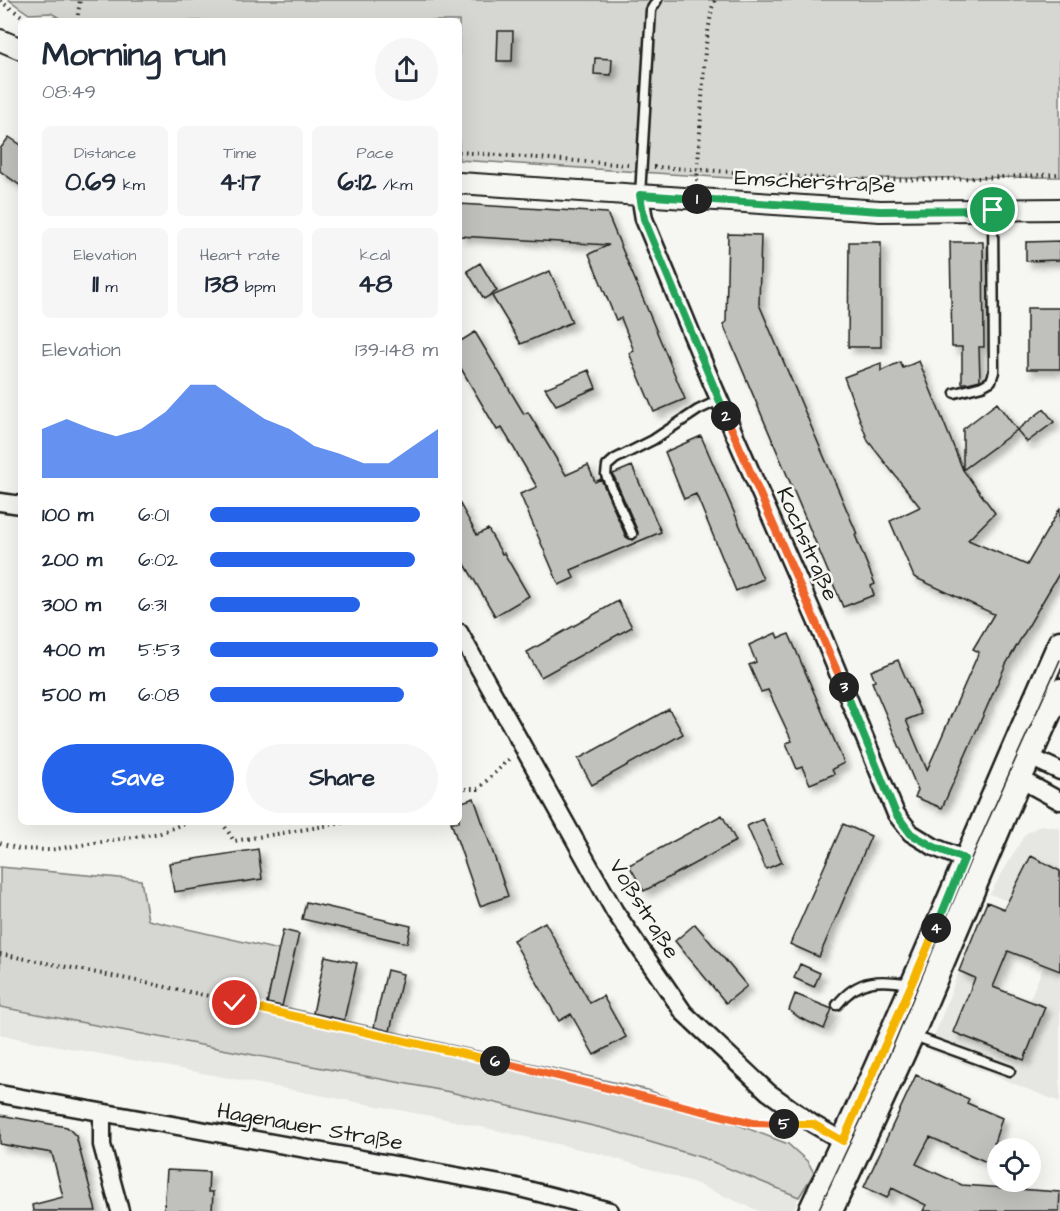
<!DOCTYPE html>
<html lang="en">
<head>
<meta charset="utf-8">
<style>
	body { margin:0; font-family:"Architects Daughter",sans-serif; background:#f6f6f7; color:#1f2937; height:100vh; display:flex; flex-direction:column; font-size:22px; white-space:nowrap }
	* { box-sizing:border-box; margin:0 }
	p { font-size:20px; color:#747a83 }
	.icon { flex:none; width:33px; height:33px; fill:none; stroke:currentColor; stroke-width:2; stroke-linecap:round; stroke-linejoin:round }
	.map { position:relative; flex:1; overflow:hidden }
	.side { position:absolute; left:18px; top:18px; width:444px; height:807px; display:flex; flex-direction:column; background:#fff; border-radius:9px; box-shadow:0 6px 24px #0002 }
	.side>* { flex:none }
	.controls { position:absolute; left:987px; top:1138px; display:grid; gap:12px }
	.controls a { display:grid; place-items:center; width:54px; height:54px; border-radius:50%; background:#fff; box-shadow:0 6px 24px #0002; font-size:30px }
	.pin { position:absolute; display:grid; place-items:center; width:51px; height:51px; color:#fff; margin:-26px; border:3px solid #fff; border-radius:50%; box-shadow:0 2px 6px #0007 }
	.km { position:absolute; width:30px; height:30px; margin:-15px; border-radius:50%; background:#222; color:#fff; font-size:16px; line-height:30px; text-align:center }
	.round { display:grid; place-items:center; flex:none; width:63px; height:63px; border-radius:32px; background:#f6f6f7 }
	.head { display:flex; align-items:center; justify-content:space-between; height:102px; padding:0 24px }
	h1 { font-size:33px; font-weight:700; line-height:45px }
	.stats { display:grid; grid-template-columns:repeat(3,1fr); gap:9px; height:102px; padding:6px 24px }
	.stats div { display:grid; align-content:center; border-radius:9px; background:#f6f6f7; text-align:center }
	.stats b { font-size:26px; font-weight:700 }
	.stats small { font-size:16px; font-weight:400 }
	.stats p { font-size:16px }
	.chart { height:168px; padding:12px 24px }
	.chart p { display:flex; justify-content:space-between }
	.chart svg { width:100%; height:108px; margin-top:6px; fill:#2563eb; opacity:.7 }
	.action { display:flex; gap:12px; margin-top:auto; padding:12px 24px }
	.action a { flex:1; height:69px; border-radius:36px; background:#2563eb; color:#fff; font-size:24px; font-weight:700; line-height:69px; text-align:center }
	.action a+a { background:#f6f6f7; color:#1f2937 }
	ul { padding:0 24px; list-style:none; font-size:20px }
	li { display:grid; grid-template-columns:96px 72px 1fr; align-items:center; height:45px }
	li i { height:15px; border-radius:8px; background:#2563eb }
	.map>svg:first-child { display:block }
	.built { fill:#e6e6e2 }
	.green { fill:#d6d6d2; stroke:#797977; stroke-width:1.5 }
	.building { fill:#c0c0bd; stroke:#1c1c1c; stroke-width:1.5; filter:url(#shadow) }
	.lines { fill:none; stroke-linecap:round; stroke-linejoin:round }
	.service-casing { stroke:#1c1c1c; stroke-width:13 }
	.minor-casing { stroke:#1c1c1c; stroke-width:21 }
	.tertiary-casing { stroke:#1c1c1c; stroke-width:24 }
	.secondary-casing { stroke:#1c1c1c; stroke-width:27 }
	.path { stroke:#1c1c1c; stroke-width:4; stroke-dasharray:1.5 4.5; stroke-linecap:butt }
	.service { stroke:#f6f6f2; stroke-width:8 }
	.minor { stroke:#f6f6f2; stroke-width:16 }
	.tertiary { stroke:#f6f6f2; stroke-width:20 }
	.secondary { stroke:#f6f6f2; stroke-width:22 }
	.tram { stroke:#1c1c1c; stroke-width:1.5 }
	.split-1-casing { stroke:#fff; stroke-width:12 }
	.split-2-casing { stroke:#fff; stroke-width:12 }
	.split-3-casing { stroke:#fff; stroke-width:12 }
	.split-4-casing { stroke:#fff; stroke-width:12 }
	.split-5-casing { stroke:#fff; stroke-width:12 }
	.split-6-casing { stroke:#fff; stroke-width:12 }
	.split-7-casing { stroke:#fff; stroke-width:12 }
	.split-1 { stroke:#22a559; stroke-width:8 }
	.split-2 { stroke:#22a559; stroke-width:8 }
	.split-3 { stroke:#f0652b; stroke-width:8 }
	.split-4 { stroke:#22a559; stroke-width:8 }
	.split-5 { stroke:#f5b400; stroke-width:8 }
	.split-6 { stroke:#f0652b; stroke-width:8 }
	.split-7 { stroke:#f5b400; stroke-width:8 }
	.labels { text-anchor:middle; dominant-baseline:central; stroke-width:5; stroke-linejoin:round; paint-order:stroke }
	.street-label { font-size:22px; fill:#1c1c1c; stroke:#f6f6f2 }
</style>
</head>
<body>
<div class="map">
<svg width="1060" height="1211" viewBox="0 0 1060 1211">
	<defs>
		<filter id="shadow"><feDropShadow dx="5.5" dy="5.5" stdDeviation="3" flood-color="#0004"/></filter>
	</defs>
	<rect width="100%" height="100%" fill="#f6f6f2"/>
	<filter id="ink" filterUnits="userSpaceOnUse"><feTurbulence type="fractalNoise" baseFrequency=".0167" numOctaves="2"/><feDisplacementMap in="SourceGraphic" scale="12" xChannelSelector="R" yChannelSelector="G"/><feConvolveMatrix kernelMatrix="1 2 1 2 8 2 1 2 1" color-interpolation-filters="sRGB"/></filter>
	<g filter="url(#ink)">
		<path class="built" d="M1041,825L1060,828V923L990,894L1025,834Z
			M1044,965L1060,971V1102L929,1050L959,971L1029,1001Z
			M0,1007L450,1092L610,1130L703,1158L799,1197L793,1211H759L692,1182L601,1154L441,1118L0,1035Z"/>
		<path class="green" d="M9,0H1060V177L745,179L459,160V21H40L38,20L58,17L51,13L29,14Z
			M0,867L141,880L148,920L279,950L267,1003L648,1090L788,1144L808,1162L814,1173L799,1197L703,1158L610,1130L450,1092L0,1007Z"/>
		<path class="building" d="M498,31H513L512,61H497Z
			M595,58L612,59L611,75L594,74Z
			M9,137L21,145V186L0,171V149Z
			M459,204L607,213L685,399L654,412L629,353L634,351L621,318L616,320L589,254L609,245L459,236Z
			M728,234L761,235L759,304L857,534L855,535L875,584L871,586L874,595L843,607L723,324L726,322Z
			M1060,241V260L1026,261V242Z
			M849,242H881V347H848Z
			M950,242H983L984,347H979L980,380L968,383H962V347H952Z
			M480,263L497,291L484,299L467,271Z
			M550,271L572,322L521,344L492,296Z
			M1027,308H1060V369H1027Z
			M475,332L524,414L528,412L566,475L588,465L595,482L601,479L626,537L632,540L637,537L638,532L613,474L632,466L661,532L571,570L574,578L559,585L520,494L537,487L502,428L497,430L459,365V342Z
			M919,361L963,470V429L997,403L1017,430L1044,409L1054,422L1027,442L1017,430L963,470L995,513L968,540L1027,565L1060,508V572L1006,664L942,808L915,797L918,790L872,682L875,681L871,671L898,660L921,714L906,720L927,770L979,652L973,649L994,614L914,577L890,521L920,507L868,441L844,377L881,363V371L900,362L903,368Z
			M589,370L596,388L556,405L545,388Z
			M701,436L763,579L736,591L696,494L684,499L665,452Z
			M459,502L477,535L488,529L502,554L504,553L529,596L495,616L459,554Z
			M618,601L632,627L541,677L527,652Z
			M776,633L778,638L789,634L844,763L832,769L834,774L810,784L802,767L797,769L786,743L792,741L768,690L761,692L749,665L756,662L749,645Z
			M669,709L683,734L592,785L578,759Z
			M474,798L508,896L480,906L451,822H459V803Z
			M722,815L736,841L644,891L629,865Z
			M763,819L782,862L766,869L747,826Z
			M843,824L871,836L819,957L790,944Z
			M258,849L262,879L174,892L169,863Z
			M1031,856L1060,871V971L1008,951L993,987L1045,1007L1024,1060L953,1032L975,978L959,971L987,902L1004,909Z
			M306,902L411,926L407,943L302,919Z
			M545,922L590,1003L603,996L626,1037L594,1055L571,1014L559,1021L513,940Z
			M695,924L747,986L726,1003L675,941Z
			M283,930L299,934L282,1006L267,1003Z
			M325,956L357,963L344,1020L313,1013Z
			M800,964L820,973L814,987L794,978Z
			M387,970L403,974L390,1031L374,1027Z
			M795,994L832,1009L824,1029L800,1018L789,1010Z
			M916,1075L969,1099L967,1103L1002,1118L994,1143L998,1144V1167L930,1137L916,1164L962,1185L1060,1192L1059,1211H923L926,1205L892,1188L887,1198L864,1187Z
			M0,1115L67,1127L76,1136L96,1211H33L32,1205L63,1197L52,1153L0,1144Z
			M167,1170L209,1172L208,1192H213L212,1211H164Z"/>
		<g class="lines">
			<defs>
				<path id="service" d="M640,195L651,10L657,0
					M955,393L982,386L991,381L994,372L993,210
					M632,534L606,475L607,466L615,459L653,440L698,410L719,400
					M837,1005C858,978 880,979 911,984
					M914,1036L1010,1071"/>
				<path id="minor" d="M640,195L644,219L712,383L822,634L896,814L911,833L934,847L976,864
					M0,502L21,505
					M459,632L615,912L684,1013L768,1092L813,1124L853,1147
					M1020,756L1030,757L1060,771
					M1013,771L1020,779L1060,801
					M0,1094L512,1186L610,1211
					M102,1113V1145L120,1211"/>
				<path id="tertiary" d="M0,40L21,49
					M459,183L880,211L1060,209"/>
				<path id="secondary" d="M810,1211C899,1024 976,831 1060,642
					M831,1211L912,1035L1020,779L1060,690"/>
			</defs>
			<use href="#service" class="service-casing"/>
			<use href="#minor" class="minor-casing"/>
			<use href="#tertiary" class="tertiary-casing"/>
			<use href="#secondary" class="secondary-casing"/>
			<path class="path" d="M0,1L29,21
				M77,21L80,0
				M459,152L629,165
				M654,167C718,170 782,177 846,179C917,181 989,178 1060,174
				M697,181L705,50L712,8L715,0
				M459,789H478L511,757
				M222,822L234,841L349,822
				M0,843L19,849L49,850L160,833L188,822
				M0,954C252,1002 504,1060 753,1123H782"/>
			<use href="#service" class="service"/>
			<use href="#minor" class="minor"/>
			<use href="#tertiary" class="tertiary"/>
			<use href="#secondary" class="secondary"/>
			<path class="tram" d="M818,1211L873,1094L970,861L1060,660"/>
		</g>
	</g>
	<g class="lines" filter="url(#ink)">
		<defs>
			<path id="split-1" d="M697,199L880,211L993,210"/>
			<path id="split-2" d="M697,199L640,195L644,219L726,416"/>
			<path id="split-3" d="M726,416L844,687"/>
			<path id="split-4" d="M844,687L896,814L911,834L934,847L964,859L936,928"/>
			<path id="split-5" d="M784,1124H813L843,1141L936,928"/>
			<path id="split-6" d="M495,1061L753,1123L784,1124"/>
			<path id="split-7" d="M235,1003L495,1061"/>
		</defs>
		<use href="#split-1" class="split-1-casing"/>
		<use href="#split-2" class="split-2-casing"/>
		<use href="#split-3" class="split-3-casing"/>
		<use href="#split-4" class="split-4-casing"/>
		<use href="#split-5" class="split-5-casing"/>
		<use href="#split-6" class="split-6-casing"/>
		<use href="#split-7" class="split-7-casing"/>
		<use href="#split-1" class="split-1"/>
		<use href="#split-2" class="split-2"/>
		<use href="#split-3" class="split-3"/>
		<use href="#split-4" class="split-4"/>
		<use href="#split-5" class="split-5"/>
		<use href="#split-6" class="split-6"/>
		<use href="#split-7" class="split-7"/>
	</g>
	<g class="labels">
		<g class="street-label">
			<text transform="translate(815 182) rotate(3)">Emscherstraße</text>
			<text transform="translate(807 544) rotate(66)">Kochstraße</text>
			<text transform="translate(644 909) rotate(58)">Voßstraße</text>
			<text transform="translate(310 1127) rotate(10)">Hagenauer Straße</text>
		</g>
	</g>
</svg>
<div class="controls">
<a><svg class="icon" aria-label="locate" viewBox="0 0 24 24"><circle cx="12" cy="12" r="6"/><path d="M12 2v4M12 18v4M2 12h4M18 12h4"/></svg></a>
</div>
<div class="pin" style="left:993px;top:210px;background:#1e9e55"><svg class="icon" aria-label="arrive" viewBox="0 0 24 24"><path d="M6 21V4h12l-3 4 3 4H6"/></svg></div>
<div class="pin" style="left:235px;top:1003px;background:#d93025"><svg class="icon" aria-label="check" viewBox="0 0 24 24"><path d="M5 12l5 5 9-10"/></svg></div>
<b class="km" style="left:697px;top:199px">1</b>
<b class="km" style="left:726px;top:416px">2</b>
<b class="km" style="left:844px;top:687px">3</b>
<b class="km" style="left:936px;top:928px">4</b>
<b class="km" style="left:784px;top:1124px">5</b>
<b class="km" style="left:495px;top:1061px">6</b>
<section class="side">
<div class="head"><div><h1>Morning run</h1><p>08:49</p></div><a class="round"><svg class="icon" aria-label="share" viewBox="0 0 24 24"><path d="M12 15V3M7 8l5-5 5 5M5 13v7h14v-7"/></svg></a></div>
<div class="stats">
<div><p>Distance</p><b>0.69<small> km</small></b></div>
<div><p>Time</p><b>4:17</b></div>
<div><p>Pace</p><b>6:12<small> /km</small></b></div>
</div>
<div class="stats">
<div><p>Elevation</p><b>11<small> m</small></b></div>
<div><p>Heart rate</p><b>138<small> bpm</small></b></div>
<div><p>kcal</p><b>48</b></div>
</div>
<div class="chart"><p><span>Elevation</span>139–148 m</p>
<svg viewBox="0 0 160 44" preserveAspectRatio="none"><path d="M0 44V24L10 20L20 24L30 27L40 24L50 17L60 6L70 6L80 13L90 20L100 24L110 31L120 34L130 38L140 38L150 31L160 24V44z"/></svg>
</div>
<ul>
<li><b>100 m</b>6:01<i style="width:92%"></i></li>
<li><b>200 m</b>6:02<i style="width:90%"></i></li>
<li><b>300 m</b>6:31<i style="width:66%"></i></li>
<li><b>400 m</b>5:53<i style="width:100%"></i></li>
<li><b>500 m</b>6:08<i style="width:85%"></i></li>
</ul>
<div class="action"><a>Save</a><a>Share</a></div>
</section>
</div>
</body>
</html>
